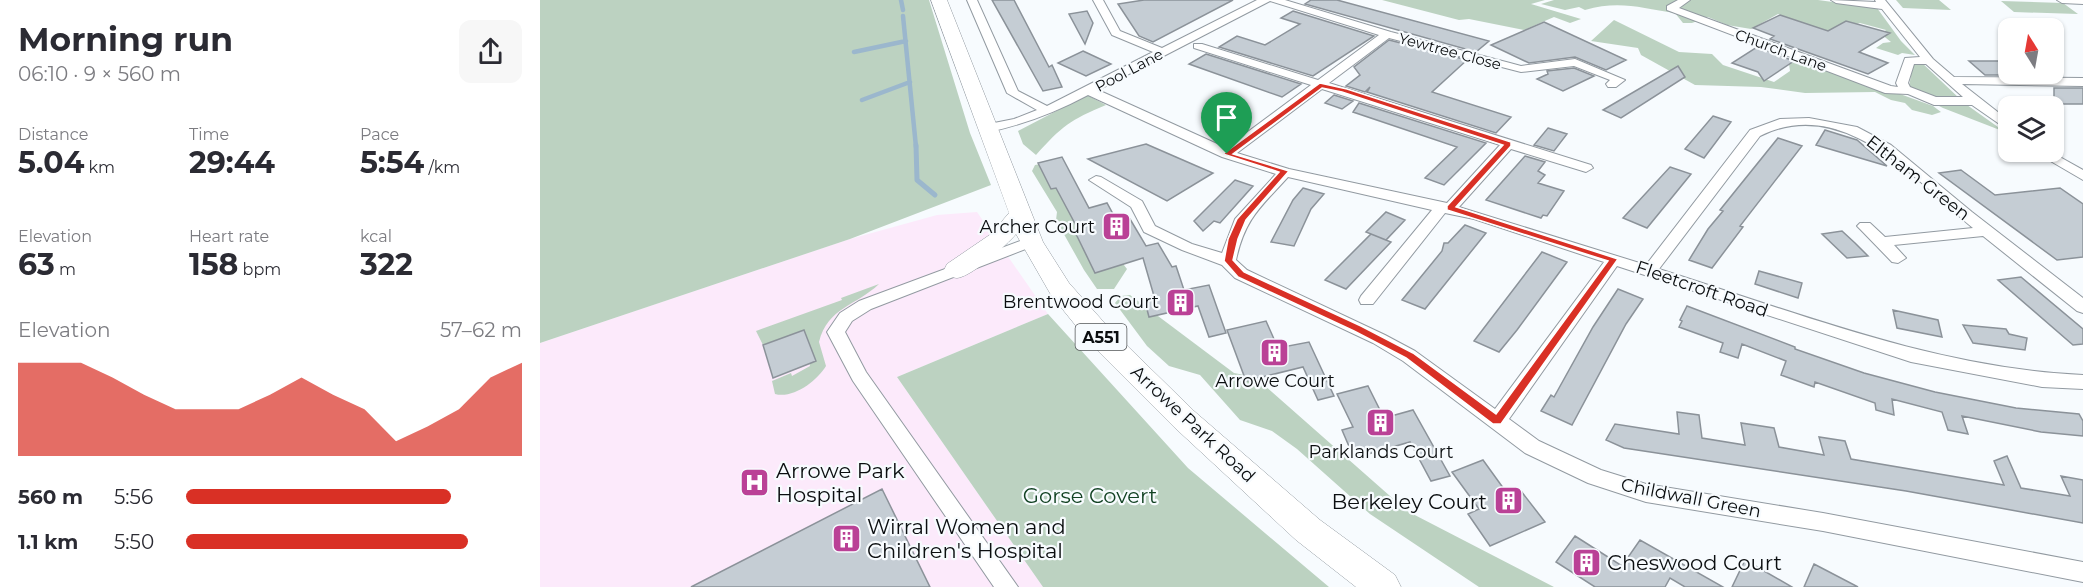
<!DOCTYPE html>
<html lang="en">
<head>
<meta charset="utf-8">
<style>
	body { margin:0; font-family:Montserrat,sans-serif; background:#f7f7f7; color:#2b2b33; height:100vh; display:flex; flex-direction:column; font-size:22px; white-space:nowrap }
	* { box-sizing:border-box; margin:0 }
	p { font-size:20px; color:#7c7c81 }
	.icon { flex:none; width:33px; height:33px; fill:none; stroke:currentColor; stroke-width:2; stroke-linecap:round; stroke-linejoin:round }
	.map { position:relative; flex:1; overflow:hidden }
	.panel { display:flex; flex-direction:column; background:#fff; width:540px }
	.panel>* { flex:none }
	.needle { width:39px; rotate:349deg }
	.tools { position:absolute; left:1458px; top:18px; display:grid; gap:12px }
	.tools a { display:grid; place-items:center; width:66px; height:66px; border-radius:12px; background:#fff; box-shadow:0 2px 4px #0004; font-size:30px }
	.pin { position:absolute; display:grid; place-items:center; width:51px; height:51px; color:#fff; margin:-62px -26px; border-radius:50% 50% 50% 0; rotate:-45deg; box-shadow:0 0 6px #0007 }
	.pin .icon { rotate:45deg }
	.round { display:grid; place-items:center; flex:none; width:63px; height:63px; border-radius:12px; background:#f7f7f7 }
	.headline { display:flex; align-items:center; justify-content:space-between; height:102px; padding:0 18px }
	h1 { font-size:33px; font-weight:700; line-height:45px }
	.metrics { display:grid; grid-template-columns:repeat(3,1fr); gap:9px; height:102px; padding:6px 18px }
	.metrics div { display:grid; align-content:center }
	.metrics b { font-size:30px; font-weight:700 }
	.metrics small { font-size:16px; font-weight:400 }
	.metrics p { font-size:16px }
	.chart { height:168px; padding:12px 18px }
	.chart p { display:flex; justify-content:space-between }
	.chart svg { width:100%; height:108px; margin-top:6px; fill:#d93025; opacity:.7 }
	ul { padding:0 18px; list-style:none; font-size:20px }
	li { display:grid; grid-template-columns:96px 72px 1fr; align-items:center; height:45px }
	li i { height:15px; border-radius:8px; background:#d93025 }
	main { display:flex; flex:1; min-height:0 }
	.map>svg:first-child { display:block }
	.medical { fill:#fceafb }
	.green { fill:#bcd2c1 }
	.lines { fill:none; stroke-linecap:round; stroke-linejoin:round }
	.stream-far1 { stroke:#9bb7cd; stroke-width:4.5 }
	.stream { stroke:#9bb7cd; stroke-width:5 }
	.building { fill:#c5cdd4; stroke:#8b9299; stroke-width:1.5 }
	.minor-casing { stroke:#929aa1; stroke-width:2 }
	.primary-casing { stroke:#929aa1; stroke-width:1 }
	.minor { fill:#fff; fill-rule:evenodd }
	.primary { fill:#fff; fill-rule:evenodd }
	.route { fill:#d93025; stroke:#fff; stroke-width:1.5; fill-rule:evenodd }
	.labels { text-anchor:middle; dominant-baseline:central; stroke-width:4.5; stroke-linejoin:round; paint-order:stroke }
	.far-street-label { font-size:15px; fill:#0b0e10; stroke:#f7fbfe }
	.shield { fill:#f7fbfe; stroke:#525557; stroke-width:1.5 }
	.shield-label { font-size:16px; font-weight:bold; fill:#0b0e10 }
	.street-label { font-size:18px; fill:#0b0e10; stroke:#f7fbfe }
	.poi-label { font-size:18px; fill:#0b0e10; stroke:#f7fbfe; text-anchor:end }
	.near-poi-label { font-size:21px; fill:#0b0e10; stroke:#f7fbfe; text-anchor:start }
	.near-park-label { font-size:21px; fill:#134324; stroke:#f7fbfe }
</style>
</head>
<body>
<main>
<section class="panel">
<div class="headline"><div><h1>Morning run</h1><p>06:10 · 9 × 560 m</p></div><a class="round"><svg class="icon" aria-label="share" viewBox="0 0 24 24"><path d="M12 15V3M7 8l5-5 5 5M5 13v7h14v-7"/></svg></a></div>
<div class="metrics">
<div><p>Distance</p><b>5.04<small> km</small></b></div>
<div><p>Time</p><b>29:44</b></div>
<div><p>Pace</p><b>5:54<small> /km</small></b></div>
</div>
<div class="metrics">
<div><p>Elevation</p><b>63<small> m</small></b></div>
<div><p>Heart rate</p><b>158<small> bpm</small></b></div>
<div><p>kcal</p><b>322</b></div>
</div>
<div class="chart"><p><span>Elevation</span>57–62 m</p>
<svg viewBox="0 0 160 44" preserveAspectRatio="none"><path d="M0 44V6L10 6L20 6L30 12L40 19L50 25L60 25L70 25L80 19L90 12L100 19L110 25L120 38L130 32L140 25L150 12L160 6V44z"/></svg>
</div>
<ul>
<li><b>560 m</b>5:56<i style="width:79%"></i></li>
<li><b>1.1 km</b>5:50<i style="width:84%"></i></li>
</ul>
</section>
<div class="map">
<svg width="1543" height="587" viewBox="0 0 1543 587">
	<rect width="100%" height="100%" fill="#f7fbfe"/>
	<path class="medical" d="M437,212L508,314L357,377L503,587H0V343L310,239L397,215Z"/>
	<path class="green" d="M0,0H389L430,133L451,185L310,239L0,343Z
		M842,0H1005L991,4L1041,19L1030,23L1014,17L984,30L929,19L919,20Z
		M1014,0H1278L1337,8L1361,41L1375,55L1362,53L1358,55L1336,48L1343,43L1351,42L1341,34L1346,30L1320,23L1317,24L1306,21L1282,35L1266,24L1238,14L1211,29L1187,25L1168,17L1152,23H1143L1135,13C1101,8 1079,0 1045,10L1039,7L1025,10L1001,4Z
		M1356,0H1399L1411,10L1363,8Z
		M1461,1L1523,3L1538,14L1474,12Z
		M1074,20L1139,52L1172,54L1183,65L1234,82L1250,71L1249,64L1252,60L1261,58L1393,106L1401,112L1392,115L1372,110L1365,103L1351,100L1335,92L1265,93L1221,87L1155,85L1101,55L1098,48L1051,41Z
		M1381,62L1419,98H1389L1369,87L1373,63Z
		M547,95L566,105C530,120 522,126 496,155L483,144L478,131Z
		M1395,104L1427,105L1465,132L1403,108Z
		M506,163L587,269L574,289H557L544,270L516,220L517,212L492,171L495,165Z
		M339,284C316,306 288,307 279,342L286,366C277,381 253,399 235,394L232,381L251,373L252,376L270,366L264,330L223,345L216,331L302,300L301,298Z
		M590,295L694,373L715,377L867,511L1014,587H939L830,514L757,449L732,431L700,420L660,375L629,366L607,346L575,303L581,296Z
		M508,314L648,468L789,587H503L357,377Z"/>
	<g class="lines">
		<path class="stream-far1" d="M361,0L363,10
			M363,16L376,147
			M314,52L366,41
			M322,100L370,82"/>
		<path class="stream" d="M376,145L377,180L395,195"/>
	</g>
	<path class="building" d="M452,0H474L509,67L512,65L522,87L503,91Z
		M604,0H693L613,42L599,36L578,4Z
		M771,0H797L949,41L936,52L765,4Z
		M547,11L553,23L545,44L529,14Z
		M753,11L834,36L773,76L679,47L697,36L725,45L760,24L741,18Z
		M1240,15L1288,31L1306,21L1350,33L1319,52L1348,63L1328,74L1230,39L1234,36L1213,28Z
		M1004,22L1086,60L1066,70L1035,57L989,63L951,45Z
		M849,40L927,60L892,92L971,117L956,133L827,92L830,87L825,92L806,86L820,75L814,67Z
		M1217,47L1254,61L1224,81L1218,72L1192,63Z
		M543,51L571,64L546,76L518,63Z
		M666,54L761,84L742,97L649,64Z
		M1429,61H1468V75H1445Z
		M1138,66L1145,77L1081,118L1063,110Z
		M1034,68L1054,76L1023,91L997,79L1008,74L1007,71Z
		M1514,88H1543V104H1514Z
		M794,95L813,101L802,109L785,103Z
		M819,103L946,143L904,185L885,178L917,147L813,112Z
		M1173,116L1191,122L1164,158L1145,149Z
		M1008,128L1027,134L1014,151L994,145Z
		M1285,130L1317,140L1347,166L1276,145Z
		M1238,138L1262,146L1200,226L1203,227L1172,268L1149,260L1168,229L1183,211L1180,210Z
		M606,144L652,164L673,173L627,201L548,159Z
		M985,156L1005,162L998,171L1005,175L998,183L1024,191L1007,216L1003,215L1001,218L946,200Z
		M522,157L549,208L567,203L578,223L590,219L606,246L618,243L632,267L636,266L644,290L669,285L686,333L669,337L658,306L609,317L604,298L614,296L603,258L555,273L536,234L540,233L516,188L511,189L498,163Z
		M1130,167L1151,174L1107,228L1083,218Z
		M1421,170L1455,195L1520,188L1543,204V257L1517,260L1399,173Z
		M695,180L713,186L680,223L674,221L663,231L654,221Z
		M763,188L784,194L771,209L754,246L731,242L753,200Z
		M846,212L865,220L846,240L826,232Z
		M925,225L946,233L885,309L862,300L902,251L904,243H908Z
		M1302,231L1315,243L1328,256L1307,258L1282,234Z
		M831,234L851,242L806,289L785,280Z
		M1002,252L1027,262L977,330L959,352L934,341Z
		M1219,271L1262,283L1258,298L1215,284Z
		M1481,277L1543,329V344L1533,345L1458,280Z
		M1078,289L1103,299L1086,324L1032,425L1001,411L1011,395L1014,397L1053,327Z
		M1147,306L1255,347V349L1324,373L1395,392L1476,408L1539,414L1543,421V436L1501,432L1422,416L1428,434L1408,430L1402,412L1352,399L1354,415L1336,410L1335,403L1275,382L1274,387L1241,375L1246,361L1202,344L1198,358L1180,352L1183,343L1139,327L1142,321L1140,320Z
		M1353,310L1398,320L1402,337L1357,328Z
		M726,321L738,348L769,342L794,396L778,400L763,367L706,381L687,330Z
		M1423,325L1466,329L1469,334L1487,338L1485,350L1433,343Z
		M264,330L276,361L233,378L223,345Z
		M828,386L844,418L873,410L910,476L891,481L870,442L814,458L802,430L813,427L797,394Z
		M1137,412L1159,415L1162,438L1205,445L1201,423L1234,428L1239,447L1284,455L1279,437L1305,441L1311,459L1464,485L1454,461L1467,456L1481,488L1530,496L1521,476L1543,480V523L1366,491L1084,448L1066,440L1075,424L1139,434Z
		M943,460L969,496L981,491L1005,522L950,546L928,514L939,509L912,472Z
		M342,489L390,587H151Z
		M1035,536L1082,566L1100,540L1183,587H1145L1130,578L1125,587H1055L1016,562Z
		M1205,560L1252,587H1192Z
		M1274,564L1318,587H1264Z"/>
	<g class="lines">
		<defs>
			<path id="minor" d="M427,0H437L478,91L507,106L613,52L572,35L553,0H563L580,31L622,48L717,0H745L851,32L970,63L981,66L1035,59L1085,80L1076,87H1068L1066,84L1070,80L1034,66L981,72L849,38L789,83L1051,165L1053,168L1046,172L971,149L919,207L1106,265L1210,130L1240,119L1269,118L1317,127L1351,145L1432,212L1543,298V313L1537,311L1443,236L1354,245L1366,258L1358,263L1352,262L1320,229L1317,226L1320,223H1330L1345,237L1433,228C1375,180 1304,94 1220,136L1119,269C1258,313 1396,368 1543,375V389L1502,387L1371,362L1077,266L969,419L999,441L1061,470L1106,484L1283,513L1543,562V582L1283,531L1106,502L1048,483L985,453L863,361L833,343L695,278L682,265L642,250L604,232L591,207L549,180L556,176L561,177L602,201L615,226L652,244L682,253L695,219L736,174L682,157L548,95C516,112 485,124 449,132L444,131L443,128L444,125L474,119L497,110L467,93ZM730,1L839,35L778,80L662,44H654V48L771,85L686,148L558,90ZM782,89L960,145L907,203L749,169L697,153ZM748,177L892,210L821,296L819,300L821,304H833L905,213L934,219L1064,262L955,409L875,351L845,335L707,270L696,260C705,218 721,207 748,177Z
				M1138,0H1150L1139,8L1351,86L1358,87L1356,83L1365,58L1380,57L1342,9L1296,3L1291,0L1336,2L1335,0H1345L1393,59L1414,77L1543,78V86L1422,84L1468,120V130L1432,105H1394L1368,94L1345,93L1127,10V6ZM1374,64H1386L1423,97H1396L1370,87L1368,83Z
				M1517,0H1543V4L1522,3Z
				M1495,152H1511L1543,170V180Z
				M491,237L499,242L496,245L331,309L312,321L305,332L326,372L478,587H454L313,381L287,332L300,313L319,301Z"/>
			<path id="primary" d="M391,0H407L503,242L529,283L569,328L654,411L780,520L855,575L861,587H816L756,540L634,427L549,342L511,295L476,234C467,245 431,277 417,278C415,278 409,276 407,276L404,270L407,264L451,234L469,213Z"/>
		</defs>
		<use href="#minor" class="minor-casing"/>
		<use href="#primary" class="primary-casing"/>
		<use href="#minor" class="minor"/>
		<use href="#primary" class="primary"/>
	</g>
	<path class="route" d="M780,83L807,89L971,142V146L916,207L1078,259L961,424H953L866,358L814,331L698,277L684,261L688,239L697,219L739,172L683,154ZM782,88L802,92L963,145L907,206V210L1068,261L956,414L873,353L821,326L704,272L693,260L698,239L706,220L749,171L693,154Z"/>
	<defs>
		<symbol id="building-square" viewBox="-11 -11 22 22"><rect x="-9" y="-9" width="18" height="18" rx="4" fill="#ba4196" stroke="#f7fbfe"/><path d="M-4-6H4V6H1V3H-1V6H-4ZM-2.5-4.3h1.7v1.8h-1.7ZM.8-4.3h1.7v1.8H.8ZM-2.5-1h1.7V.8h-1.7ZM.8-1h1.7V.8H.8Z" fill="#fff"/></symbol>
		<symbol id="hospital-square" viewBox="-11 -11 22 22"><rect x="-9" y="-9" width="18" height="18" rx="4" fill="#ba4196" stroke="#f7fbfe"/><path d="M-5-5h3v3.5h4V-5h3V5h-3V1.5h-4V5h-3Z" fill="#fff"/></symbol>
	</defs>
	<g fill-rule="evenodd">
		<use href="#building-square" x="560" y="210" width="33" height="33"/>
		<use href="#building-square" x="624" y="286" width="33" height="33"/>
		<use href="#building-square" x="718" y="336" width="33" height="33"/>
		<use href="#building-square" x="824" y="406" width="33" height="33"/>
		<use href="#hospital-square" x="198" y="466" width="33" height="33"/>
		<use href="#building-square" x="952" y="484" width="33" height="33"/>
		<use href="#building-square" x="290" y="522" width="33" height="33"/>
		<use href="#building-square" x="1030" y="546" width="33" height="33"/>
	</g>
	<g class="labels">
		<g class="far-street-label">
			<text transform="translate(1241 50) rotate(20)">Church Lane</text>
			<text transform="translate(910 51) rotate(15)">Yewtree Close</text>
			<text transform="translate(589 70) rotate(-28)">Pool Lane</text>
		</g>
		<rect class="shield" x="535.5" y="324" width="51" height="26" rx="4.5"/>
		<g class="shield-label">
			<text x="561" y="337">A551</text>
		</g>
		<g class="street-label">
			<text transform="translate(1378 178) rotate(38)">Eltham Green</text>
			<text transform="translate(1162 289) rotate(19)">Fleetcroft Road</text>
			<text transform="translate(653 424) rotate(43)">Arrowe Park Road</text>
			<text transform="translate(1151 498) rotate(11)">Childwall Green</text>
		</g>
		<g class="poi-label">
			<text x="555" y="227">Archer Court</text>
			<text x="619" y="302">Brentwood Court</text>
			<text x="735" y="381" text-anchor="middle">Arrowe Court</text>
			<text x="841" y="452" text-anchor="middle">Parklands Court</text>
		</g>
		<g class="near-poi-label">
			<text x="236" y="470">Arrowe Park<tspan x="236" dy="24">Hospital</tspan></text>
			<text x="947" y="501" text-anchor="end">Berkeley Court</text>
			<text x="327" y="526">Wirral Women and<tspan x="327" dy="24">Children's Hospital</tspan></text>
			<text x="1067" y="562">Cheswood Court</text>
		</g>
		<g class="near-park-label">
			<text x="550" y="495">Gorse Covert</text>
		</g>
	</g>
</svg>
<div class="tools">
<a><svg class="needle" viewBox="-14 -14 28 28"><path d="M0-13l5 13h-10z" fill="#e53935"/><path d="M0 13l5-13h-10z" fill="#7c7c81"/></svg></a>
<a><svg class="icon" aria-label="layers" viewBox="0 0 24 24"><path d="M12 4l9 5-9 5-9-5zM3 14l9 5 9-5"/></svg></a>
</div>
<div class="pin" style="left:687px;top:154px;background:#1e9e55"><svg class="icon" aria-label="arrive" viewBox="0 0 24 24"><path d="M6 21V4h12l-3 4 3 4H6"/></svg></div>
</div>
</main>
</body>
</html>
